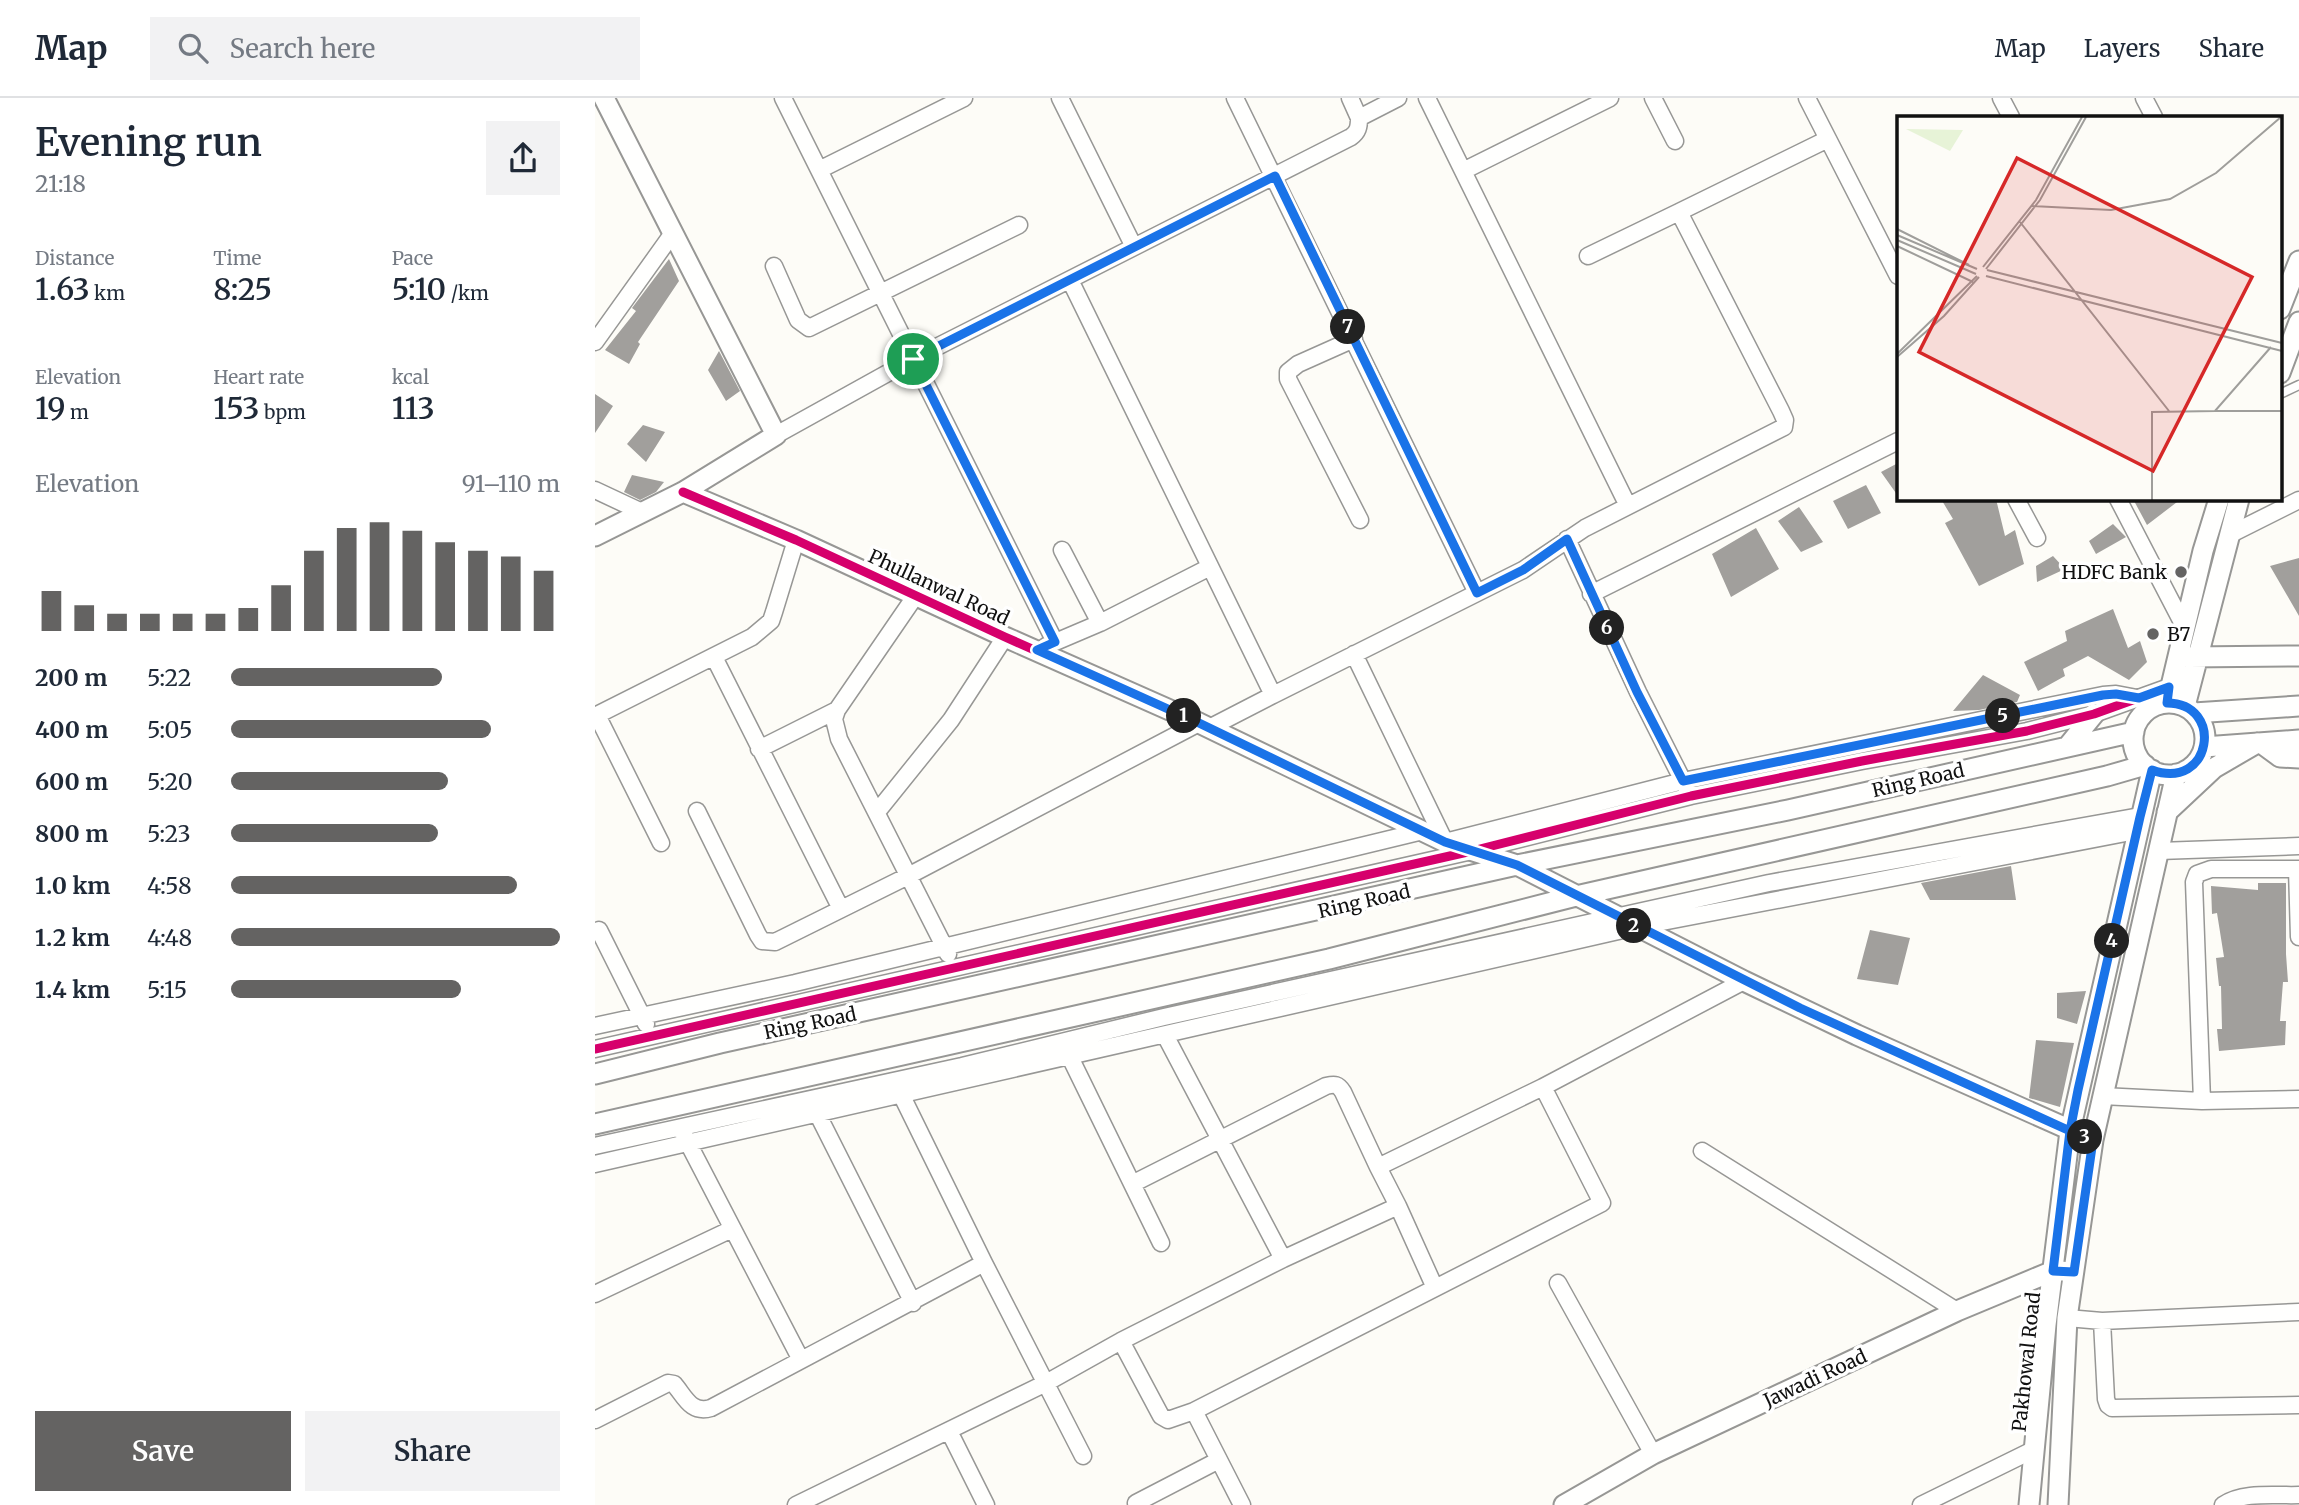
<!DOCTYPE html>
<html lang="en">
<head>
<meta charset="utf-8">
<style>
	body { margin:0; font-family:Merriweather,serif; background:#f2f2f3; color:#1f2937; height:100vh; display:flex; flex-direction:column; font-size:26px; white-space:nowrap }
	* { box-sizing:border-box; margin:0 }
	p { font-size:23px; color:#747a83 }
	.icon { flex:none; width:38px; height:38px; fill:none; stroke:currentColor; stroke-width:2; stroke-linecap:round; stroke-linejoin:round }
	.map { position:relative; flex:1; overflow:hidden }
	.sheet { display:flex; flex-direction:column; background:#fff; width:595px }
	.sheet>* { flex:none }
	.pin { position:absolute; display:grid; place-items:center; width:60px; height:60px; color:#fff; margin:-30px; border:4px solid #fff; border-radius:50%; box-shadow:0 2px 7px #0007 }
	.km { position:absolute; width:35px; height:35px; margin:-18px; border-radius:50%; background:#222; color:#fff; font-size:19px; line-height:35px; text-align:center }
	.round { display:grid; place-items:center; flex:none; width:74px; height:74px; border-radius:0px; background:#f2f2f3 }
	.overview { display:flex; align-items:center; justify-content:space-between; height:119px; padding:0 35px }
	h1 { font-size:38px; font-weight:600; line-height:52px }
	.metrics { display:grid; grid-template-columns:repeat(3,1fr); gap:10px; height:119px; padding:7px 35px }
	.metrics div { display:grid; align-content:center }
	.metrics b { font-size:30px; font-weight:600 }
	.metrics small { font-size:19px; font-weight:400 }
	.metrics p { font-size:19px }
	.chart { height:196px; padding:14px 35px }
	.chart p { display:flex; justify-content:space-between }
	.chart svg { width:100%; height:126px; margin-top:7px; stroke:#646362; stroke-width:6 }
	.primary-button { display:flex; gap:14px; margin-top:auto; padding:14px 35px }
	.primary-button a { flex:1; height:80px; border-radius:0px; background:#646362; color:#fff; font-size:28px; font-weight:600; line-height:80px; text-align:center }
	.primary-button a+a { background:#f2f2f3; color:#1f2937 }
	ul { padding:0 35px; list-style:none; font-size:23px }
	li { display:grid; grid-template-columns:112px 84px 1fr; align-items:center; height:52px }
	li i { height:18px; border-radius:9px; background:#646362 }
	header { display:flex; align-items:center; gap:42px; box-sizing:border-box; height:98px; padding:0 35px; background:#fff; border-bottom:2px solid #e0e1e3 }
	header strong { font-size:33px }
	nav { display:flex; gap:38px; margin-inline-start:auto; font-size:24px }
	.search { width:490px; height:63px; background:#f2f2f3; display:flex; align-items:center; gap:18px; box-sizing:border-box; padding:0 24px; border-radius:0px; color:#747a83; font-size:26px }
	main { display:flex; flex:1; min-height:0 }
	.map>svg:first-child { display:block }
	.building { fill:#a19f9c }
	.lines { fill:none; stroke-linecap:round; stroke-linejoin:round }
	.service-casing { stroke:#979795; stroke-width:11 }
	.minor-casing { stroke:#979795; stroke-width:19 }
	.tertiary-casing { stroke:#979795; stroke-width:23 }
	.service { stroke:#fffffe; stroke-width:8 }
	.minor { stroke:#fffffe; stroke-width:16 }
	.tertiary { stroke:#fffffe; stroke-width:19 }
	.cycleway-casing { stroke:#fff; stroke-width:13 }
	.cycleway { stroke:#d6006c; stroke-width:9 }
	.route-casing { stroke:#fff; stroke-width:14 }
	.route { stroke:#1a73e8; stroke-width:9 }
	.poi-dot { fill:#646362; stroke:#fff; stroke-width:2.5 }
	.labels { text-anchor:middle; dominant-baseline:central; stroke-width:7; stroke-linejoin:round; paint-order:stroke }
	.poi-label { font-size:19px; fill:#111; stroke:#fff; text-anchor:end }
	.street-label { font-size:19px; fill:#111; stroke:#fff }
	.inset-road { fill:none; stroke:#9f9e9b; stroke-width:2 }
	.view { fill:#d62828; fill-opacity:0.15; stroke:#d62828; stroke-width:3.5 }
	.inset-edge { fill:none; stroke:#111; stroke-width:3.5 }
</style>
</head>
<body>
<header>
<strong>Map</strong>
<div class="search"><svg class="icon" aria-label="search" viewBox="0 0 24 24"><circle cx="10" cy="10" r="6"/><path d="M15 15l6 6"/></svg>Search here</div>
<nav><a>Map</a><a>Layers</a><a>Share</a></nav>
</header>
<main>
<section class="sheet">
<div class="overview"><div><h1>Evening run</h1><p>21:18</p></div><a class="round"><svg class="icon" aria-label="share" viewBox="0 0 24 24"><path d="M12 15V3M7 8l5-5 5 5M5 13v7h14v-7"/></svg></a></div>
<div class="metrics">
<div><p>Distance</p><b>1.63<small> km</small></b></div>
<div><p>Time</p><b>8:25</b></div>
<div><p>Pace</p><b>5:10<small> /km</small></b></div>
</div>
<div class="metrics">
<div><p>Elevation</p><b>19<small> m</small></b></div>
<div><p>Heart rate</p><b>153<small> bpm</small></b></div>
<div><p>kcal</p><b>113</b></div>
</div>
<div class="chart"><p><span>Elevation</span>91–110 m</p>
<svg viewBox="0 0 160 44" preserveAspectRatio="none"><path d="M5 44V30M15 44V35M25 44V38M35 44V38M45 44V38M55 44V38M65 44V36M75 44V28M85 44V16M95 44V8M105 44V6M115 44V9M125 44V13M135 44V16M145 44V18M155 44V23"/></svg>
</div>
<ul>
<li><b>200 m</b>5:22<i style="width:64%"></i></li>
<li><b>400 m</b>5:05<i style="width:79%"></i></li>
<li><b>600 m</b>5:20<i style="width:66%"></i></li>
<li><b>800 m</b>5:23<i style="width:63%"></i></li>
<li><b>1.0 km</b>4:58<i style="width:87%"></i></li>
<li><b>1.2 km</b>4:48<i style="width:100%"></i></li>
<li><b>1.4 km</b>5:15<i style="width:70%"></i></li>
</ul>
<div class="primary-button"><a>Save</a><a>Share</a></div>
</section>
<div class="map">
<svg width="1704" height="1407" viewBox="0 0 1704 1407">
	<rect width="100%" height="100%" fill="#fdfcf7"/>
	<path class="building" d="M74,161L84,183L43,244L45,246L34,266L10,252L41,213L37,210Z
		M124,253L145,293L131,303L113,272Z
		M0,296L18,308L0,335Z
		M48,327L70,334L51,364L32,346Z
		M1303,365V398L1286,374Z
		M37,377L69,384L61,394L45,402L29,394Z
		M1271,387L1286,415L1253,431L1238,403Z
		M1346,401H1401L1410,438L1420,432L1429,466L1384,488L1350,425L1358,421Z
		M1538,401H1586L1552,427Z
		M1204,409L1228,444L1206,454L1183,423Z
		M1518,426L1531,439L1501,456L1494,443Z
		M1161,430L1184,471L1136,499L1117,456Z
		M1458,458L1470,471L1442,484L1441,468Z
		M1704,460V518L1675,468Z
		M1518,511L1533,550L1545,543L1552,564L1534,582L1493,558L1468,571L1470,578L1443,593L1429,564L1472,543L1470,533Z
		M1388,577L1425,597L1422,604L1384,612L1358,613Z
		M1416,768L1421,802H1335L1326,785Z
		M1663,785H1691V856L1693,884H1688L1685,923H1691L1690,947L1624,953L1622,931H1627L1626,888H1624L1621,860L1629,859L1622,815L1617,816L1616,788L1663,792Z
		M1275,832L1315,840L1303,887L1262,881Z
		M1491,893L1482,926L1462,920V895Z
		M1441,942L1479,945L1465,1009L1434,1000Z"/>
	<g class="lines">
		<defs>
			<path id="service" d="M1685,296L1704,287"/>
			<path id="minor" d="M188,0L460,544
				M640,0L882,495
				M755,0L764,20L803,0
				M832,0L1033,408
				M1058,0L1080,43
				M1212,0L1233,41
				M1406,0L1416,19
				M1549,0L1559,19
				M224,72L369,0
				M868,73L1015,0
				M539,149L756,39C763,34 764,29 764,20
				M993,158L1084,114
				M179,168L203,222L214,230L424,127
				M475,182L678,597L614,630
				M759,241L703,266L693,274V281L765,422
				M0,244L78,135
				M181,337L318,261L539,149L465,0
				M0,392L47,414
				M1421,401L1442,440
				M1523,401L1589,528
				M1636,436L1704,402
				M972,441L1043,594L1092,691
				M467,452L505,525
				M996,496L1303,343
				M321,497L242,612L239,621L244,641L353,856
				M451,548L505,525L615,469
				M759,556L850,744L1088,683L1508,597L1521,596L1542,600
				M119,559L246,811
				M678,597L928,472L990,430L1189,329L1190,322L1186,313L1084,114L1233,41L1303,178
				M2,617L66,745
				M0,618L157,539L176,523L179,514L201,442
				M164,651L242,612
				M102,713L163,837L167,843L180,844L315,777L604,625
				M282,714L356,622L410,539
				M1564,753L1704,748
				M1702,771L1704,839
				M4,832L51,926
				M0,928L200,885L828,733
				M570,937L688,1161
				M0,951L877,753L1096,698L1267,663L1432,633L1499,616L1574,589
				M474,957L566,1145
				M302,988L389,1165L488,1358
				M1507,998L1607,1003L1704,1001
				M1607,1003L1599,784L1602,776L1616,771H1704
				M218,1007L318,1205
				M89,1037L206,1262
				M0,1048L367,968L569,919L1174,785L1545,718
				M1107,1053L1362,1213
				M0,1066L1041,829L1541,733
				M539,1085L731,988C740,986 743,986 748,994L783,1069
				M963,1185L1058,1356
				M840,1190L803,1108L783,1069L948,989
				M0,1196L137,1131
				M1472,1220L1507,1223L1704,1214
				M1507,1223L1511,1301L1513,1307L1517,1310L1704,1307
				M526,1243L566,1318L573,1322L599,1313
				M0,1322L73,1285L79,1286C90,1299 96,1316 116,1310L389,1165
				M354,1333L391,1407
				M541,1405L624,1362
				M201,1407L451,1285L526,1243L688,1161L803,1108
				M647,1407L599,1313L1007,1105L948,989L1149,883
				M1326,1407L1440,1351
				M1628,1407C1648,1393 1681,1398 1704,1397"/>
			<path id="tertiary" d="M1685,211L1704,163
				M1685,275L1704,224
				M88,394L201,442L410,539L604,625L850,744L922,767L1149,883L1262,937L1498,1042
				M0,438L88,394L181,337L9,0
				M1594,559L1704,558
				M1572,605L1608,453L1624,401
				M1538 641a36 36 0 1 1 72 0a36 36 0 1 1-72 0Z
				M1590,608L1644,401
				M1599,615L1704,608
				M1666,645L1685,659L1704,660
				M1473,648L1499,616
				M1609,649L1704,642
				M1572,714L1619,670L1662,645
				M0,976L125,945L922,767L1193,712L1539,634
				M0,1026L734,861L981,798L1512,678L1550,667
				M969,1407L1058,1356L1362,1213L1458,1173H1468
				M1434,1407L1451,1227L1475,1033L1557,672
				M1463,1407L1472,1220L1498,1042L1581,676"/>
		</defs>
		<use href="#service" class="service-casing"/>
		<use href="#minor" class="minor-casing"/>
		<use href="#tertiary" class="tertiary-casing"/>
		<use href="#service" class="service"/>
		<use href="#minor" class="minor"/>
		<use href="#tertiary" class="tertiary"/>
		<defs>
			<path id="cycleway" d="M88,394L201,442L410,539L604,625L850,744L922,767L1149,883L1262,937L1498,1042
				M0,951L877,753L1096,698L1267,663L1432,633L1499,616L1574,589"/>
		</defs>
		<use href="#cycleway" class="cycleway-casing"/>
		<use href="#cycleway" class="cycleway"/>
	</g>
	<g class="lines">
		<defs>
			<path id="route" d="M318,261L460,544L442,552L604,625L850,744L922,767L1205,910L1475,1033L1498,1042L1479,1174L1458,1173L1475,1033L1483,992L1545,719L1557,672C1617,694 1630,605 1572,605L1574,589L1544,600L1521,596L1508,597L1088,683L1042,594L972,441L928,472L882,495L680,78L318,261"/>
		</defs>
		<use href="#route" class="route-casing"/>
		<use href="#route" class="route"/>
	</g>
	<g class="poi-dot">
		<circle cx="1586" cy="474" r="7"/>
		<circle cx="1558" cy="536" r="7"/>
	</g>
	<g class="labels">
		<g class="poi-label">
			<text x="1572" y="474">HDFC Bank</text>
			<text x="1572" y="536" text-anchor="start">B7</text>
		</g>
		<g class="street-label">
			<text transform="translate(344 489) rotate(25)">Phullanwal Road</text>
			<text transform="translate(1323 682) rotate(-13)">Ring Road</text>
			<text transform="translate(769 803) rotate(-13)">Ring Road</text>
			<text transform="translate(215 925) rotate(-12)">Ring Road</text>
			<text transform="translate(1431 1264) rotate(-84)">Pakhowal Road</text>
			<text transform="translate(1220 1280) rotate(-25)">Jawadi Road</text>
		</g>
	</g>
	<g transform="translate(1302 18)">
		<rect width="385" height="385" fill="#fdfcf7"/>
		<path d="M9,13L66,14L53,35Z" fill="#e7f3d7"/>
		<path class="inset-road" d="M135,90L214,94L273,83L319,57L384,1M123,106L272,295M0,113L72,149M0,119L80,153M0,124L79,158M0,130L76,166M86,151L139,84L185,1M89,153L143,84L189,1M90,154L385,227M89,160L385,235M0,238L80,160M0,241L47,200L82,161M318,295H385M255,384V296L318,295L374,231"/>
		<path class="view" d="M120,42L355,161L256,355L22,236Z"/>
		<rect width="385" height="385" class="inset-edge"/>
	</g>
</svg>
<div class="pin" style="left:318px;top:261px;background:#1e9e55"><svg class="icon" aria-label="arrive" viewBox="0 0 24 24"><path d="M6 21V4h12l-3 4 3 4H6"/></svg></div>
<b class="km" style="left:589px;top:618px">1</b>
<b class="km" style="left:1039px;top:828px">2</b>
<b class="km" style="left:1490px;top:1039px">3</b>
<b class="km" style="left:1517px;top:843px">4</b>
<b class="km" style="left:1408px;top:618px">5</b>
<b class="km" style="left:1012px;top:530px">6</b>
<b class="km" style="left:753px;top:229px">7</b>
</div>
</main>
</body>
</html>
